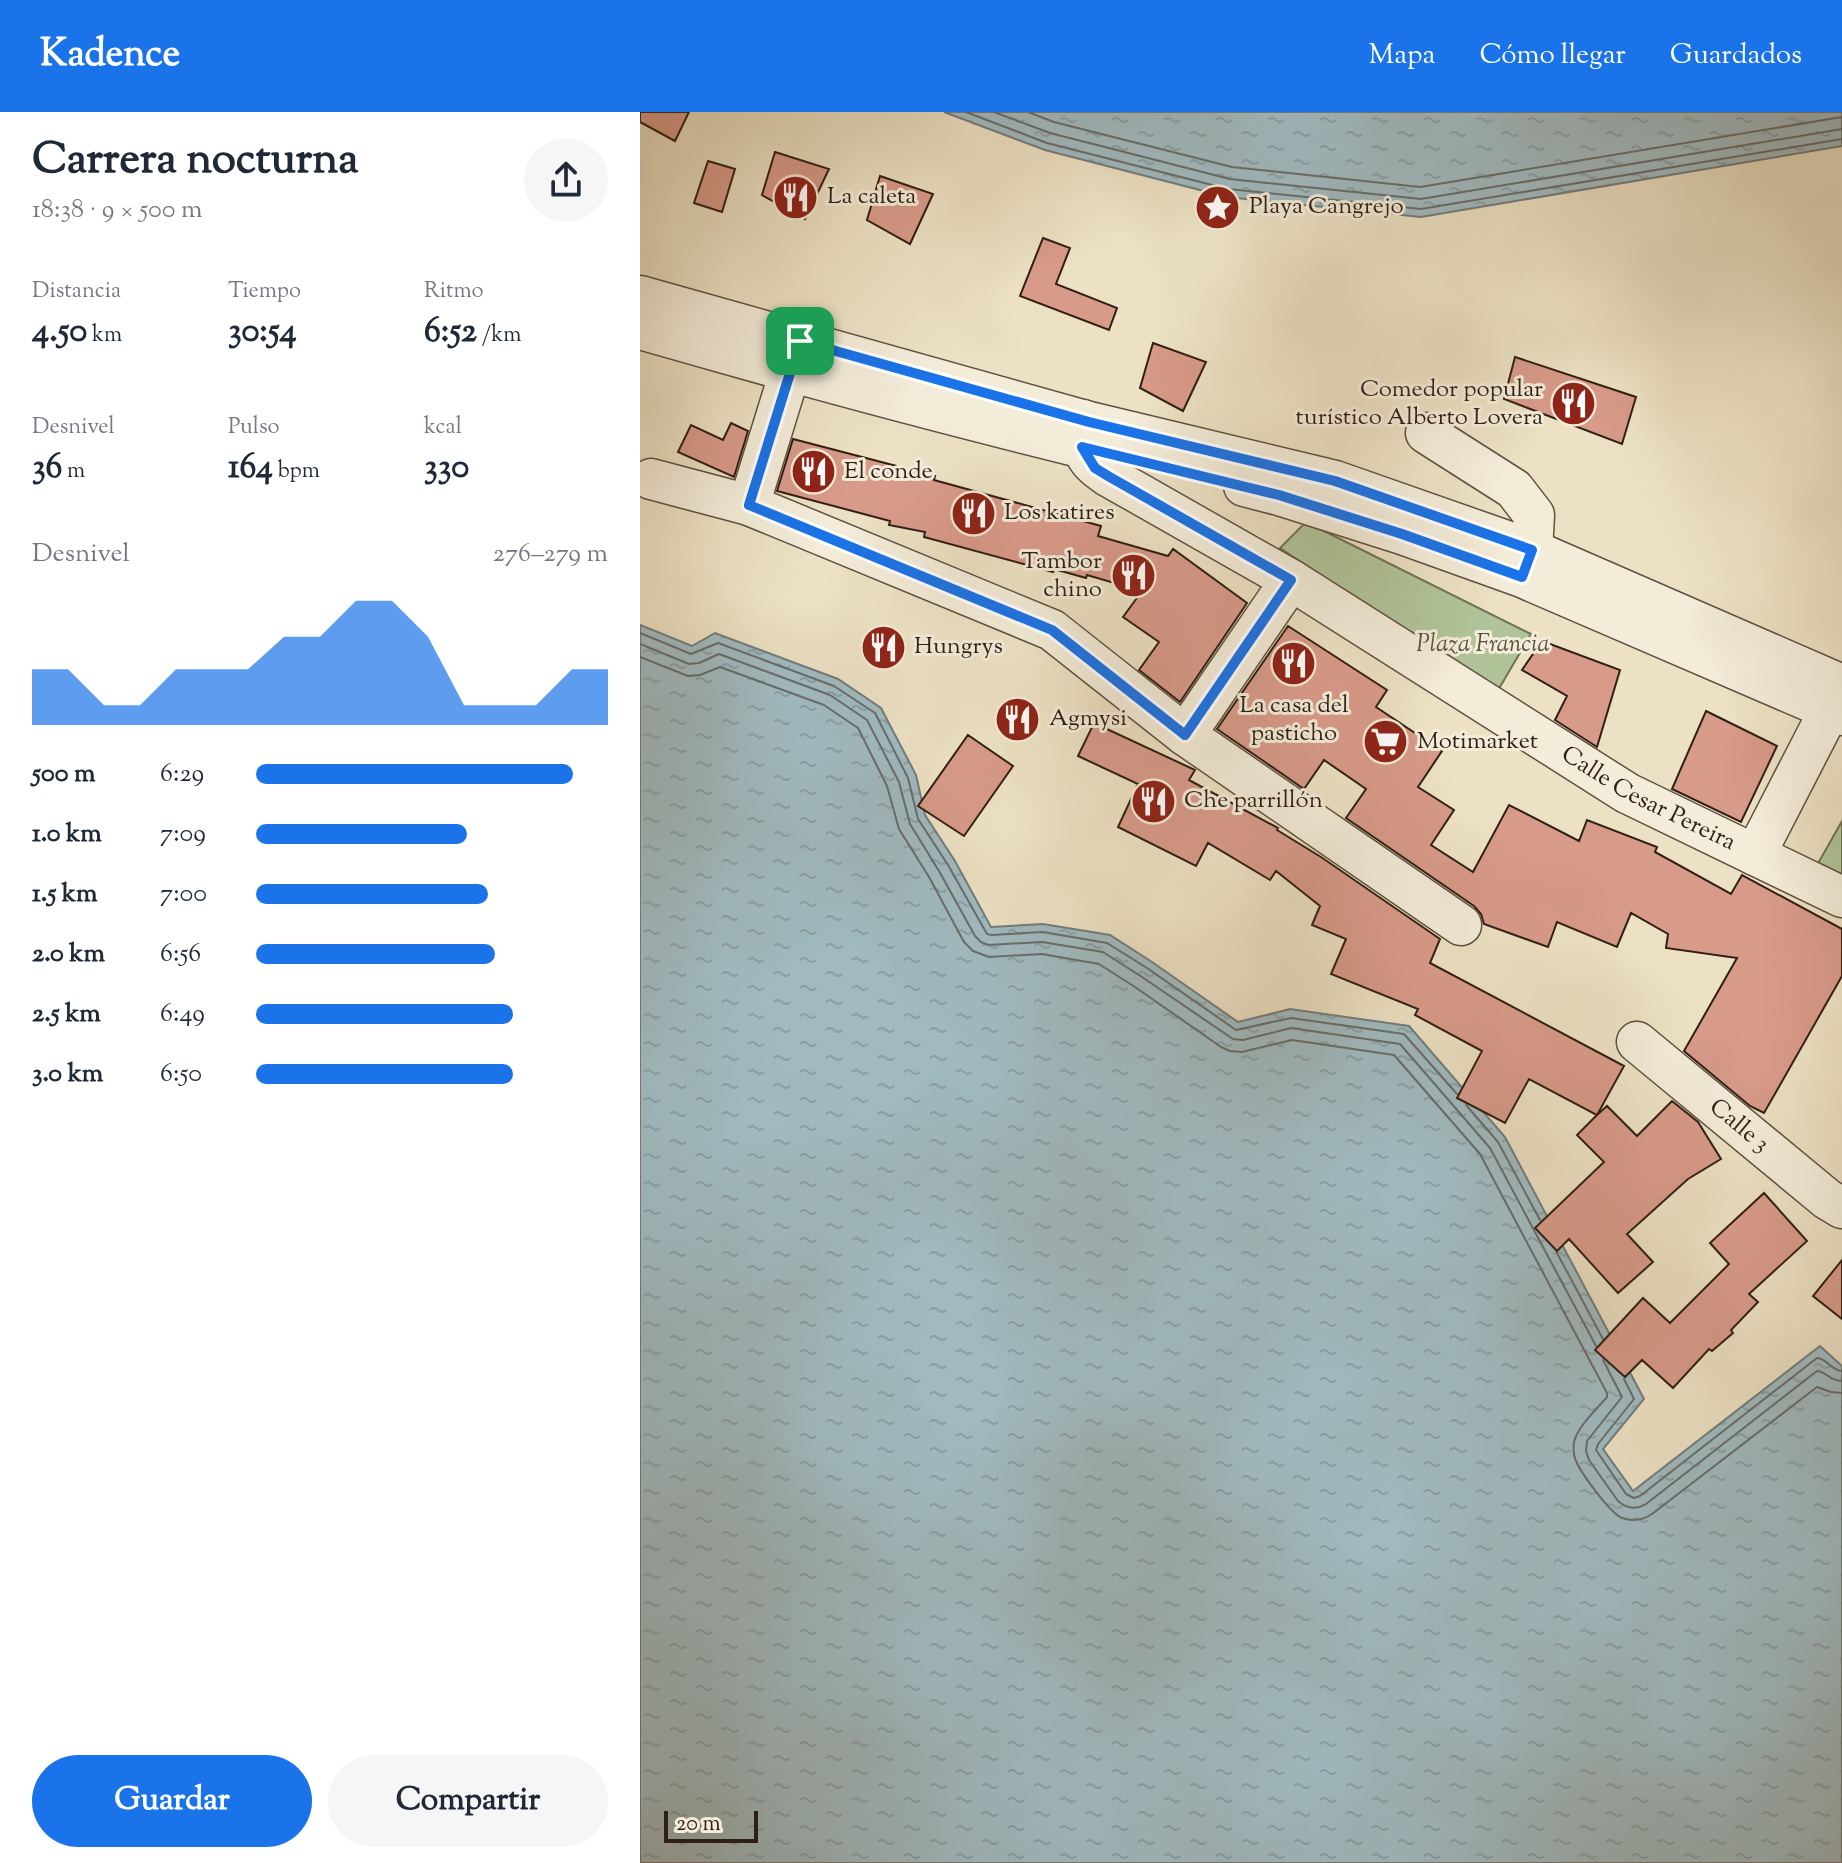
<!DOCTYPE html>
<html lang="es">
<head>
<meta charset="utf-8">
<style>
	body { margin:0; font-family:"Sorts Mill Goudy",serif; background:#f6f6f7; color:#1f2937; height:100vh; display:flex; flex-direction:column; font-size:30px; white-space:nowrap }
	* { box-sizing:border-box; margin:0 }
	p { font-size:26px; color:#747a83 }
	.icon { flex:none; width:44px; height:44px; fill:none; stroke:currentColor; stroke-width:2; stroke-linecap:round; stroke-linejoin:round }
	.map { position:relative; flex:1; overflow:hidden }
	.side { display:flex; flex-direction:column; background:#fff; width:640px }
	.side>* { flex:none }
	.scale { position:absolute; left:24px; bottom:20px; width:94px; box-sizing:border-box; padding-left:8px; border:4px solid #301f15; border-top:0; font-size:22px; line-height:28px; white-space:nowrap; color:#301f15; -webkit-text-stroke:6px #f3ecd9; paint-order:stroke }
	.pin { position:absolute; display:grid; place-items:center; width:68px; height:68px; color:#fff; margin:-34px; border-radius:16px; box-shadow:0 4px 12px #0006 }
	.round { display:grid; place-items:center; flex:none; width:84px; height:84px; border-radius:42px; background:#f6f6f7 }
	.summary { display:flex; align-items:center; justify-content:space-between; height:136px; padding:0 32px }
	h1 { font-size:44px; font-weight:700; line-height:60px }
	.stats { display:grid; grid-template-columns:repeat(3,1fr); gap:12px; height:136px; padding:8px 32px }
	.stats div { display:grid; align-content:center }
	.stats b { font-size:34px; font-weight:700 }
	.stats small { font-size:22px; font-weight:400 }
	.stats p { font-size:22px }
	.chart { height:224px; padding:16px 32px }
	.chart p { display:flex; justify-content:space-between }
	.chart svg { width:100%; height:144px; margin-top:8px; fill:#1a73e8; opacity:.7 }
	.button { display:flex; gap:16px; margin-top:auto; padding:16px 32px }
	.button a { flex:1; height:92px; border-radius:48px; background:#1a73e8; color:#fff; font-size:32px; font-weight:700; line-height:92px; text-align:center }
	.button a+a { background:#f6f6f7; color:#1f2937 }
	ul { padding:0 32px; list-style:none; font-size:26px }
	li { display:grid; grid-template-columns:128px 96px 1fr; align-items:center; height:60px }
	li i { height:20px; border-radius:10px; background:#1a73e8 }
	header { display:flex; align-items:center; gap:48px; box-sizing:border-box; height:112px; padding:0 40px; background:#1a73e8; color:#fff }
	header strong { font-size:38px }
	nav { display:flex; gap:44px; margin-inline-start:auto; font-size:28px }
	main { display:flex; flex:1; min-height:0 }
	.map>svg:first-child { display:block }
	.green { fill:#b1c499; stroke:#707257; stroke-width:2 }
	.water { fill:url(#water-ripples); stroke:#737c7c; stroke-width:2 }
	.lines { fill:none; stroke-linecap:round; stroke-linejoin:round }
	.shore { stroke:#686c6a; stroke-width:2 }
	.building { fill:#d89a89; stroke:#301f15; stroke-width:2 }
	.minor-casing { stroke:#5f5041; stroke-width:43 }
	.minor { stroke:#f3ecd9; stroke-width:40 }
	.route-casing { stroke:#fff; stroke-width:16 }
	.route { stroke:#1a73e8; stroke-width:10 }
	.labels { text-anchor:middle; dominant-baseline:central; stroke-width:6; stroke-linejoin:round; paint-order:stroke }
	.poi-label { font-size:24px; fill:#301f15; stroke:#f3ecd9; text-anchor:start }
	.park-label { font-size:24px; font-style:italic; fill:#57513d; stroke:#f3ecd9 }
	.street-label { font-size:24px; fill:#301f15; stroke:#f3ecd9 }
</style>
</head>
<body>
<header>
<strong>Kadence</strong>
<nav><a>Mapa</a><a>Cómo llegar</a><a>Guardados</a></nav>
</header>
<main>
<section class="side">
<div class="summary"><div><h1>Carrera nocturna</h1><p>18:38 · 9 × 500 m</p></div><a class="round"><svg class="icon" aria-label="share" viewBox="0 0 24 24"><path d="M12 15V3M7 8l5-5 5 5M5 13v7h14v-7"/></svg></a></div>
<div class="stats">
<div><p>Distancia</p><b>4.50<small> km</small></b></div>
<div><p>Tiempo</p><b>30:54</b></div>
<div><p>Ritmo</p><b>6:52<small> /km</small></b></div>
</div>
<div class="stats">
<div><p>Desnivel</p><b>36<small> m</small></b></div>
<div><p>Pulso</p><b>164<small> bpm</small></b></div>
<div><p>kcal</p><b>330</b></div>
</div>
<div class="chart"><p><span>Desnivel</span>276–279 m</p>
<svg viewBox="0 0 160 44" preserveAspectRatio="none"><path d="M0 44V27L10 27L20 38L30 38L40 27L50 27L60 27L70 17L80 17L90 6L100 6L110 17L120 38L130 38L140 38L150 27L160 27V44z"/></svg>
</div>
<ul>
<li><b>500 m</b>6:29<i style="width:90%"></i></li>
<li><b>1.0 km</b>7:09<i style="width:60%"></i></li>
<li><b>1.5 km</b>7:00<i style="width:66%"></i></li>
<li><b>2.0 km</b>6:56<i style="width:68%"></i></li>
<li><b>2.5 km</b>6:49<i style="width:73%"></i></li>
<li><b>3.0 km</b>6:50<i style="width:73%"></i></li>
</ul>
<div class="button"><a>Guardar</a><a>Compartir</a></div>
</section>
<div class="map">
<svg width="1202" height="1751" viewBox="0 0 1202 1751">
	<defs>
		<pattern id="water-ripples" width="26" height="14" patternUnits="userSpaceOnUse" patternTransform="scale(2)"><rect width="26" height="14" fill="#a0bac0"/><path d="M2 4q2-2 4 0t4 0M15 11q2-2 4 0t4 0" fill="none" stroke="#8a9fa4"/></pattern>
	</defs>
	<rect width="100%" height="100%" fill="#ece1c4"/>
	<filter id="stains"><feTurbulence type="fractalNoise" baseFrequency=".0025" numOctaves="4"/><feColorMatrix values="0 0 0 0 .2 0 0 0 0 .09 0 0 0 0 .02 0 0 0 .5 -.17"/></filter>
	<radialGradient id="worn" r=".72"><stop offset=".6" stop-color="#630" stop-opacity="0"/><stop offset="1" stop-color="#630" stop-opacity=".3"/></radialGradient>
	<path class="green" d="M666,410L891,522L857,580L640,436Z
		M1202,709V777L1172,762Z"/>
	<path class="water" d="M304,0H1202V34L781,105L587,85L405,38Z
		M0,513L52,534L75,521L198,567L241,596L276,663L285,703L315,749L351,815L403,812L470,823L512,850L598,910L650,897L769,914L865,1025L1004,1287L963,1337L993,1379L1180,1234L1202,1254V1751H0Z"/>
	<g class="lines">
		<path class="shore" d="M326,0L407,31L588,77L781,97L1202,27
			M354,0L410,21L590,67L781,87L1202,17
			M388,0L414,10L592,55L780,75L1202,5
			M0,521L51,542L78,531L194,574L235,601L268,666L278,707L308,753L347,822L352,823L403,820L467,831L507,856L596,918L651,906L764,922L817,982
			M0,532L49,552L59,551L79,542L190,583L227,608L259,670L270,712L299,759L335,824L341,830L348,833L402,830L463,840L502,865L593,927L603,928L651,916L760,932L850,1036L956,1234
			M0,545L48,564L60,563L80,555L184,593L218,616L247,674L259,717L289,765L324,830L333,839L349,845L402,842L459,852L495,875L581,935L590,939L602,940L652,928L754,943L840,1042L967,1281V1285C956,1298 938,1314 934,1330C933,1337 933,1343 936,1349C941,1361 970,1401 982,1406C993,1410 1003,1408 1012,1402L1177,1275L1191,1280L1202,1281
			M826,993L858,1030L900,1108
			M917,1141L963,1227
			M963,1248L982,1285L947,1329L946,1339L949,1348L978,1389C987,1397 996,1398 1006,1392L1177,1259C1185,1259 1190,1269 1202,1269
			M984,1267L994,1287L958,1332L956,1338L986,1382L994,1386L1000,1384L1177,1246C1187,1246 1191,1259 1202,1259"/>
	</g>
	<path class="building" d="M0,0H49L35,29L0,10Z
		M135,40L189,57L165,107L122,83Z
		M68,49L95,57L82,100L54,91Z
		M240,64L293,82L270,132L227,108Z
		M403,126L430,136L416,172L477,196L469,218L380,184Z
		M513,231L566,250L543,299L500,276Z
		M875,245L996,285L982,332L864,287Z
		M91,311L108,319L94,365L38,340L51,313L83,328Z
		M153,327L295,364L294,368L461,414L458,424L528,444L533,437L607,491L540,590L499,558L519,530L483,505L502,479L447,463L446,466L414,457L413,460L284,425L285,420L249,413L250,409L137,379Z
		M648,514L747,578L736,595L802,639L778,675L814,698L791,733L833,760L869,693L939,729L947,708L1017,735L1015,740L1091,782L1102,763L1202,817V864L1124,1001L1110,994L1044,939L1097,846L1026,836L1028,822L991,801L977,835L917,810L908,835L844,812L841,802L834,794L706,706L726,677L684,648L664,677L577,617Z
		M902,529L980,558L957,635L915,608L927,584L882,558Z
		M1066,599L1137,634L1101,710L1032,677Z
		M454,611L555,658L549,668L638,716L637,718L681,745L800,827L790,851L984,954L957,1003L967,994L997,1024L1032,989L1058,1010L1081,1047L1048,1067L987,1122L1013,1150L978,1181L929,1127L917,1139L895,1116L964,1050L937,1023L957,1003L889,967L865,1011L817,986L842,939L775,903L778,897L691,862L706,827L672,813L680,794L636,759L630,768L568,731L556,754L478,715L498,672L438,644Z
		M328,623L373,654L324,724L278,694Z
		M1124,1081L1167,1129L1109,1182L1118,1190L1091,1218L1093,1221L1072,1239L1069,1237L1033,1276L1002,1248L985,1265L955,1238L1003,1186L1030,1211L1089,1152L1070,1131Z
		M1202,1148V1207L1173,1184Z"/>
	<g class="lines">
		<defs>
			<g id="minor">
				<path d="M0,184L449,310L695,369L892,438L1202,573"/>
				<path d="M0,217C146,259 293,299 440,335"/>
				<path id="s1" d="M443,308C442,338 441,346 468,364L651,468L987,681L1202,785"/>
				<path d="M786,321L874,377L894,403L892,438L883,461"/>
				<path d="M11,367L109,393L412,518L545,623L821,813"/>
				<path d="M604,374L639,383L762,422L882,465L1202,603"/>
				<path d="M109,393L157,237"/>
				<path d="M545,623L651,468"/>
				<path d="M1115,743L1201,576"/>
				<path id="s2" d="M997,930L1187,1087L1202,1096"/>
			</g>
		</defs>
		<use href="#minor" class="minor-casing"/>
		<use href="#minor" class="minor"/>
	</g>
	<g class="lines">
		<defs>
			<path id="route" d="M160,229L449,310L695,369L892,438L882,465L762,422L639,383L442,335L455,356L468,364L651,468L545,623L412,518L109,393Z"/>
		</defs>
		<use href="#route" class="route-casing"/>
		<use href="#route" class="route"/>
	</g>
	<defs>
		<symbol id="restaurant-disc" viewBox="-11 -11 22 22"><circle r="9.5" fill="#8f2418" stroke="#f3ecd9"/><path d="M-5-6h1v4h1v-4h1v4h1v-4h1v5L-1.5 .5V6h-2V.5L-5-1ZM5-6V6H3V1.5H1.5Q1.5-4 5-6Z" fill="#fff"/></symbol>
		<symbol id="sight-disc" viewBox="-11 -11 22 22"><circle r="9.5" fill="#8f2418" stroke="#f3ecd9"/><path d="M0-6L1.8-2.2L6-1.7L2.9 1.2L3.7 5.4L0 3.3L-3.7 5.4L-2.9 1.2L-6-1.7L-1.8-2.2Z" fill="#fff"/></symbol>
		<symbol id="supermarket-disc" viewBox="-11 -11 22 22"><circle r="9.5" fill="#8f2418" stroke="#f3ecd9"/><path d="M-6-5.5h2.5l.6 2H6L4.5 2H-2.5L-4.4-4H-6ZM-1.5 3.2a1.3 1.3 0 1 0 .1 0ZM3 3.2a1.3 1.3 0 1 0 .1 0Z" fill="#fff"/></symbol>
	</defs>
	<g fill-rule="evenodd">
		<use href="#restaurant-disc" x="130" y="60" width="51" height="51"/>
		<use href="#sight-disc" x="552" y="70" width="51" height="51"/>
		<use href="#restaurant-disc" x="908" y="266" width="51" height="51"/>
		<use href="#restaurant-disc" x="148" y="334" width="51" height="51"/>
		<use href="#restaurant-disc" x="308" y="376" width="51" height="51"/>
		<use href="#restaurant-disc" x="468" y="438" width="51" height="51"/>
		<use href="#restaurant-disc" x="218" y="510" width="51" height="51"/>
		<use href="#restaurant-disc" x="628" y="526" width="51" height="51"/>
		<use href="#restaurant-disc" x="352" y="582" width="51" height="51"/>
		<use href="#supermarket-disc" x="720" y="604" width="51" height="51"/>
		<use href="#restaurant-disc" x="488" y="664" width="51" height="51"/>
	</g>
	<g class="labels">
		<g class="poi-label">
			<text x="187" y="85">La caleta</text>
			<text x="609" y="95">Playa Cangrejo</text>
			<text x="903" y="278" text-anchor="end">Comedor popular<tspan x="903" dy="28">turístico Alberto Lovera</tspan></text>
			<text x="204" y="360">El conde</text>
			<text x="364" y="401">Los katires</text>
			<text x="462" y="450" text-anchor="end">Tambor<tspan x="462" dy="28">chino</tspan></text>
			<text x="274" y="535">Hungrys</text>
			<text x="654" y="594" text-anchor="middle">La casa del<tspan x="654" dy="28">pasticho</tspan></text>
			<text x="409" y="607">Agmysi</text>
			<text x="777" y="630">Motimarket</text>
			<text x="544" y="689">Che parrillón</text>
		</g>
		<g class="park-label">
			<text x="843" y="533">Plaza Francia</text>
		</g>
		<g class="street-label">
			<text stroke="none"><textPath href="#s1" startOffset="696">Calle Cesar Pereira</textPath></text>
			<text stroke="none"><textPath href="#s2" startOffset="132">Calle 3</textPath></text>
		</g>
	</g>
	<rect width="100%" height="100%" filter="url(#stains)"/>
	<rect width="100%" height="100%" fill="url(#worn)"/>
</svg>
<div class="scale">20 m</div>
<div class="pin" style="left:160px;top:229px;background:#1e9e55"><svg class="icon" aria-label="arrive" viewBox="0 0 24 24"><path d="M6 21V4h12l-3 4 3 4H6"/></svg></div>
</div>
</main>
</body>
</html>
